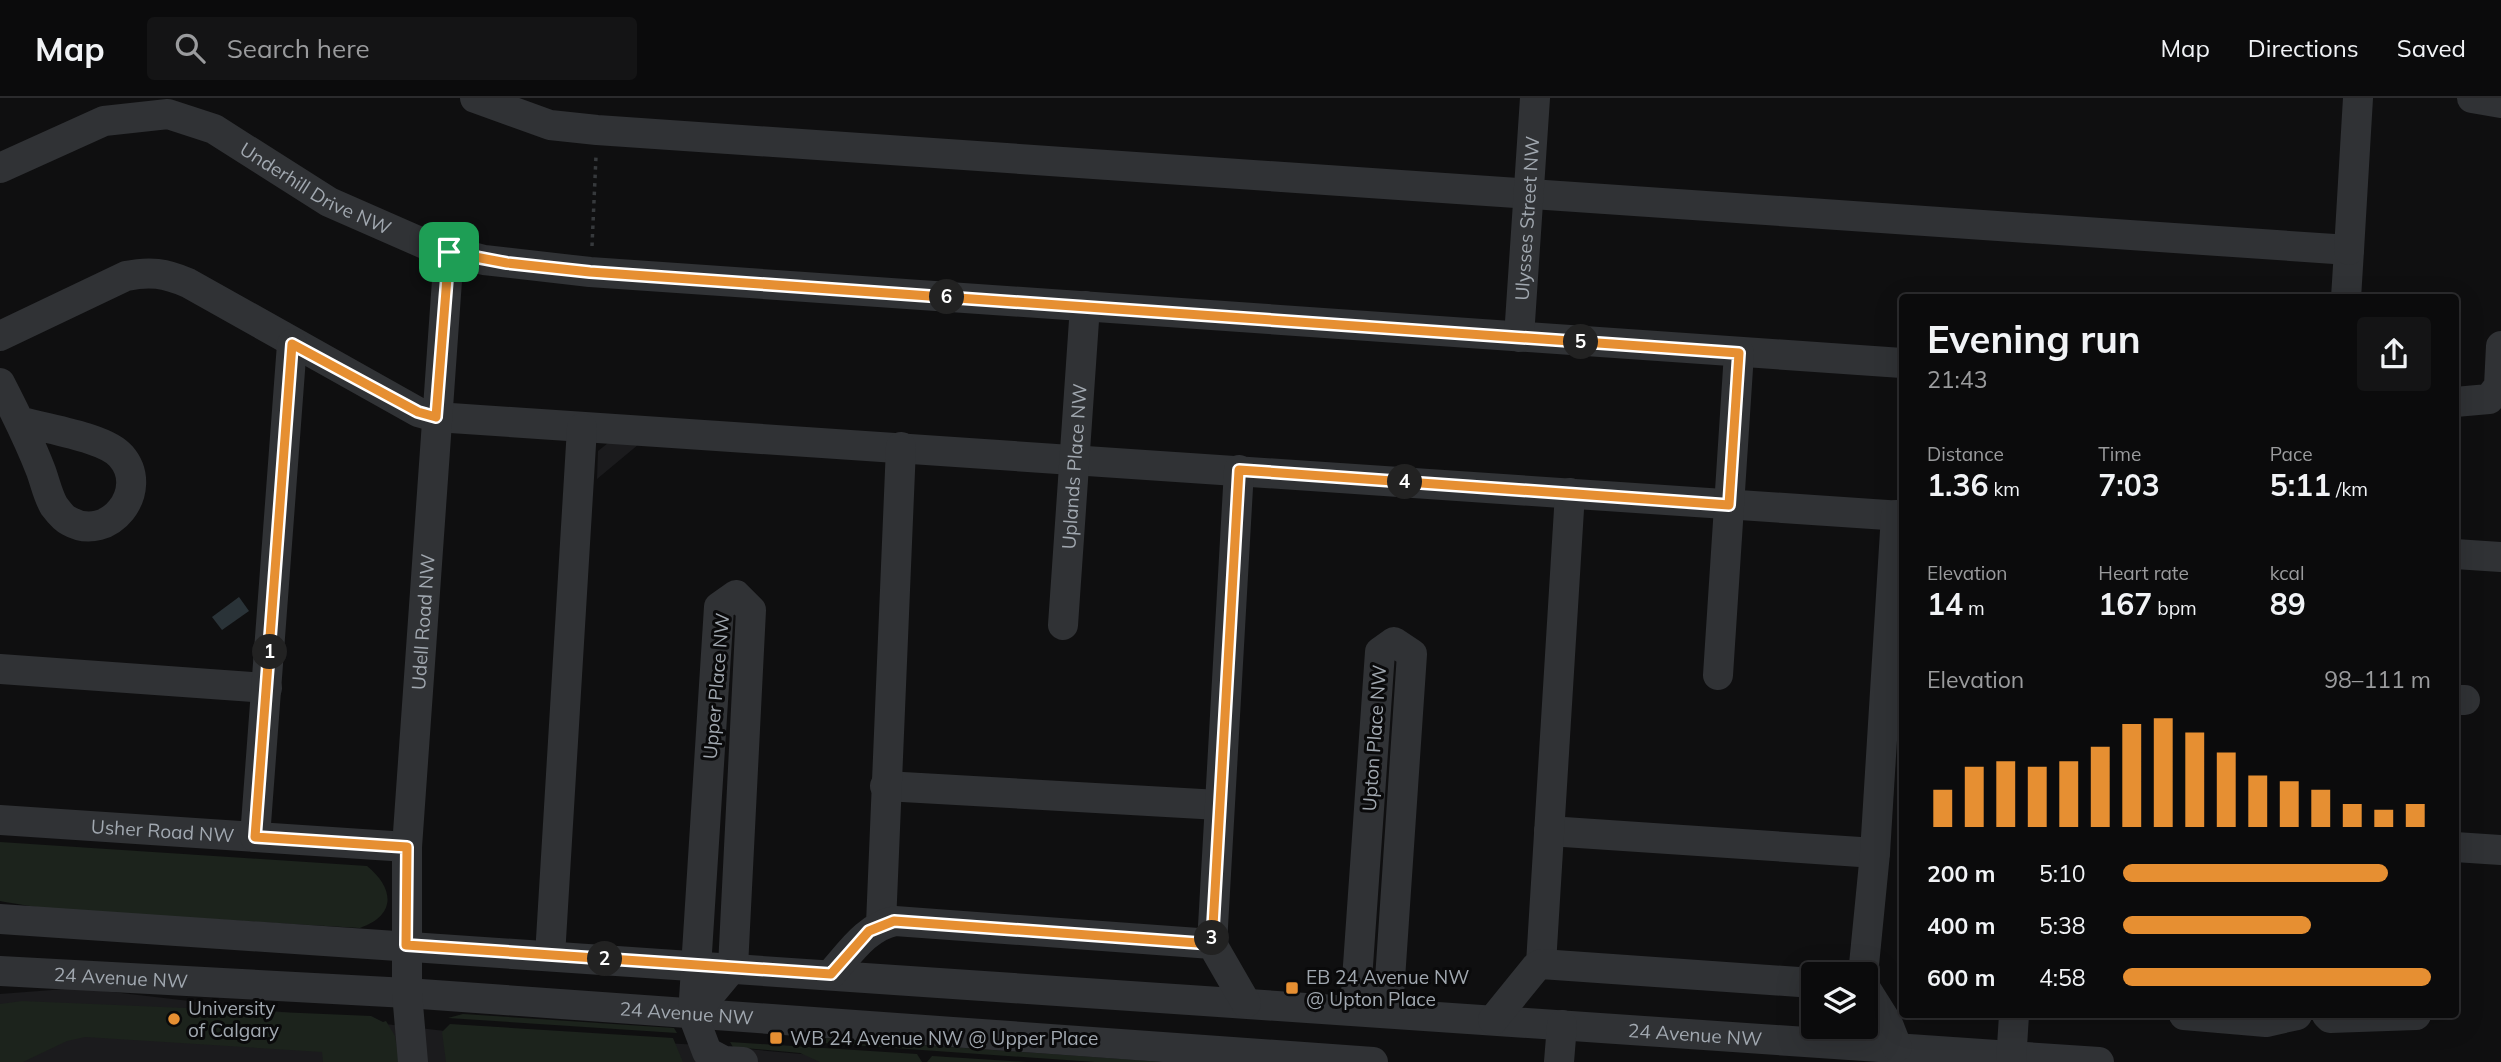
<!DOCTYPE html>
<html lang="en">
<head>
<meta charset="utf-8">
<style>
	body { margin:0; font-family:Mulish,sans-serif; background:#141415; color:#f1f3f6; height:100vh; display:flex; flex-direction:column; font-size:26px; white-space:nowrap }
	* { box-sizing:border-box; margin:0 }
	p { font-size:23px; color:#9a9b9d }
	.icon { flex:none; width:38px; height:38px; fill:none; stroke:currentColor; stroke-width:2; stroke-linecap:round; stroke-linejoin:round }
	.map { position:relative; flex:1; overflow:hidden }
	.details { position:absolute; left:1899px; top:196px; width:560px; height:724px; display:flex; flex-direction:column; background:#0b0b0c; border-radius:7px; box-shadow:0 7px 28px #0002,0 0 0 2px #2b2b2d }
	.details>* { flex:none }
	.buttons { position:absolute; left:1801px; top:864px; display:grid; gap:14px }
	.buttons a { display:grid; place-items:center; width:77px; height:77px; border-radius:7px; background:#0b0b0c; box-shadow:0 7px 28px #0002,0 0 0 2px #2b2b2d; font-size:35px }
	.pin { position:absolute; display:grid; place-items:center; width:60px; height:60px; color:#fff; margin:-30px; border-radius:14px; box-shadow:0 4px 10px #0006 }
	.km { position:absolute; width:35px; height:35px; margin:-18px; border-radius:50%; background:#222; color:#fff; font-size:19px; line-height:35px; text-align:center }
	.round { display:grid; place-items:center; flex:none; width:74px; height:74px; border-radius:7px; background:#141415 }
	.head { display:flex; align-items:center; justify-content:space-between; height:119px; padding:0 28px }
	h1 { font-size:38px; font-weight:700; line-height:52px }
	.metrics { display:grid; grid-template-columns:repeat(3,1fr); gap:10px; height:119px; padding:7px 28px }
	.metrics div { display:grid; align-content:center }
	.metrics b { font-size:30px; font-weight:700 }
	.metrics small { font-size:19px; font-weight:400 }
	.metrics p { font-size:19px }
	.chart { height:196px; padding:14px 28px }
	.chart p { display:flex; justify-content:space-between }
	.chart svg { width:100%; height:126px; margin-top:7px; stroke:#e68f32; stroke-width:6 }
	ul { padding:0 28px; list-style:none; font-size:23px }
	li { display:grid; grid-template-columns:112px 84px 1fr; align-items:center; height:52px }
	li i { height:18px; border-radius:9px; background:#e68f32 }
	header { display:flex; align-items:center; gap:42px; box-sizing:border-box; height:98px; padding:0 35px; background:#0b0b0c; border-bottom:2px solid #2b2b2d }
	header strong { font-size:33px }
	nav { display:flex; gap:38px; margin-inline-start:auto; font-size:24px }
	.search { width:490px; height:63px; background:#141415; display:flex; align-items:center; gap:18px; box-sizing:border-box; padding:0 24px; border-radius:7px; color:#9a9b9d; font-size:26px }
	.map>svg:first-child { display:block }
	.built { fill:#1b1b1d }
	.green { fill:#1c231c }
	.water { fill:#2a3338 }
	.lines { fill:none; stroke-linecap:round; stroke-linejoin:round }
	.path { stroke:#36393c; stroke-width:3.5; stroke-dasharray:3.5 5; stroke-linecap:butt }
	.minor { stroke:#303235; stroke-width:30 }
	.route-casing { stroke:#fff; stroke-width:14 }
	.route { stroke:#e68f32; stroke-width:9 }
	.poi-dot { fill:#e68f32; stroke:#0a0a0b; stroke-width:2.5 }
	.labels { text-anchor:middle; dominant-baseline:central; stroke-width:6; stroke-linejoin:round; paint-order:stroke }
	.street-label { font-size:19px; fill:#a1a8b0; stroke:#0a0a0b }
	.poi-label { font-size:19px; fill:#a1a8b0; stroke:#0a0a0b; text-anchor:start }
</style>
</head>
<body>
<header>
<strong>Map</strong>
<div class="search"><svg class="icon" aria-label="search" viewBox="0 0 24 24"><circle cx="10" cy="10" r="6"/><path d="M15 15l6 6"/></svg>Search here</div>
<nav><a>Map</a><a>Directions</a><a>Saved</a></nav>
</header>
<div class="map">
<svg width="2501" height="964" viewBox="0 0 2501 964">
	<rect width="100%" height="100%" fill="#0f0f10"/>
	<path class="built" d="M608,345L639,346L597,381L598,353Z
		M78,890L462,935L702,947L891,964H0V896Z"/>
	<path class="green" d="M0,744L367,768C394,790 397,817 360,830L55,812L5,804L0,803Z
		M22,903L371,918L383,924L386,923L395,938L399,964H323L322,954L85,939L67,943L23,964H0V906Z
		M463,916L674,930L677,935L448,920Z
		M450,926L673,940L683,964H446L442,934Z
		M794,938L1165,964H1095L794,943Z
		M730,944L917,956L922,964H820L800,955L733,949Z
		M932,958L1027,964H927Z"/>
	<path class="water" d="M239,499L249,513L222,532L212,519Z"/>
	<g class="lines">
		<path class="path" d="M592,148L596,58"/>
		<g class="minor">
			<path d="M475,0L550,27L597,32L2349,152L2346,200"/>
			<path d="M2472,0L2501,5"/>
			<path id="s1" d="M0,70L104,23L168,16L214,31L329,104L427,147L484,162L590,174L1902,265"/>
			<path d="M2349,152L2358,0"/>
			<path d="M0,238L126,178C150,173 165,175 188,185L418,314L436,319L1902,418"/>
			<path id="s2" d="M1519,239L1535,0"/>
			<path d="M0,285C15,314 29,342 41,373C45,384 48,398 54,408C57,412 64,421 69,423C109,446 151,392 121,358C105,339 45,331 20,323"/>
			<path d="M2455,304L2489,301L2499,288L2501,248"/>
			<path d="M2455,456L2501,459"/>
			<path id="s3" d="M1063,527L1085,208"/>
			<path d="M1394,544L1412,556L1389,896L1372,904L1356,896L1380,554Z"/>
			<path d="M0,571L267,590"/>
			<path d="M1718,577L1739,255"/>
			<path d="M2455,602H2465"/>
			<path d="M885,688L1219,707"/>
			<path id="s4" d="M0,722L407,749"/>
			<path d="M1549,733L1875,755"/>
			<path d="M255,739L292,246"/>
			<path d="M2455,749L2501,752"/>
			<path id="s5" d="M0,821L2099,964"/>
			<path d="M881,826L901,349"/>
			<path d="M1212,846L1239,372"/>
			<path d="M550,858L582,330"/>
			<path d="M1541,866L1570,395"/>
			<path id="s6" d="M0,873L407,895L1373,964"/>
			<path d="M831,876C850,855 866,829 895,823L1212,846L1246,905"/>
			<path d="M1863,877L1875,755L1896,417"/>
			<path d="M1866,891L1888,926L1897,949"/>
			<path d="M693,917L733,869L751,512L736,497L719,509L693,917L707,954L724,963L743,964"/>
			<path d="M2184,917L2266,924L2297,917"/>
			<path d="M2327,917L2330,920L2416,917"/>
			<path d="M1493,922L1536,869L1541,866L1813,885"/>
			<path id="s7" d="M413,964L407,895V749L449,154"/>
			<path d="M1559,964L1562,927"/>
			<path d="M2011,964L2014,917"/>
		</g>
	</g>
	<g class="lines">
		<defs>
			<path id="route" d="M449,154L507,165L590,174L1739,255L1729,407L1239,372L1212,846L894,823L869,833L831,876L406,847L407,749L255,739L292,246L418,314L436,319Z"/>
		</defs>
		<use href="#route" class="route-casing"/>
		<use href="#route" class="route"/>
	</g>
	<g class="poi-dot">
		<rect x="1285" y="883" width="14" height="14" rx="3.5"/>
		<circle cx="174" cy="921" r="7"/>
		<rect x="769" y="933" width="14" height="14" rx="3.5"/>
	</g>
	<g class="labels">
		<g class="street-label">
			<text stroke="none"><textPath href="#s1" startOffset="345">Underhill Drive NW</textPath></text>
			<text stroke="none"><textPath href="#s2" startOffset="119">Ulysses Street NW</textPath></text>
			<text stroke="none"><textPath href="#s3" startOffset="159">Uplands Place NW</textPath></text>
			<text stroke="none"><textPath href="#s7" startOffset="441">Udell Road NW</textPath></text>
			<text transform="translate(716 588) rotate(-85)">Upper Place NW</text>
			<text transform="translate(1374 640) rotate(-86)">Upton Place NW</text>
			<text stroke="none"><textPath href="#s4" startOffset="163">Usher Road NW</textPath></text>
			<text stroke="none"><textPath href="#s6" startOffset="121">24 Avenue NW</textPath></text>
			<text stroke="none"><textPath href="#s6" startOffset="688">24 Avenue NW</textPath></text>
			<text stroke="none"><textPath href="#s5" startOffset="1699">24 Avenue NW</textPath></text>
		</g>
		<g class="poi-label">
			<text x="1306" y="879">EB 24 Avenue NW<tspan x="1306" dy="22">@ Upton Place</tspan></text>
			<text x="188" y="910">University<tspan x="188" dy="22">of Calgary</tspan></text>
			<text x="790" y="940">WB 24 Avenue NW @ Upper Place</text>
		</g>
	</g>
</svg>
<div class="buttons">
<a><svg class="icon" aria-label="layers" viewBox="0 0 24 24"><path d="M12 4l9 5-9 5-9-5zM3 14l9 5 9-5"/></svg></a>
</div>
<div class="pin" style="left:449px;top:154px;background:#1e9e55"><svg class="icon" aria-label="arrive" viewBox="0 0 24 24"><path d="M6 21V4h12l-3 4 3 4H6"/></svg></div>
<b class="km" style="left:270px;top:554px">1</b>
<b class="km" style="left:605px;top:861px">2</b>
<b class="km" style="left:1212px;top:840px">3</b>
<b class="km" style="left:1405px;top:384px">4</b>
<b class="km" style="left:1581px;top:244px">5</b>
<b class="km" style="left:947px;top:199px">6</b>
<section class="details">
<div class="head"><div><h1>Evening run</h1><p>21:43</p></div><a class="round"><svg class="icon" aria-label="share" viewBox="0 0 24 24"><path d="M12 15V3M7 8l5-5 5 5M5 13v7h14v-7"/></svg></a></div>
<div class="metrics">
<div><p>Distance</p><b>1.36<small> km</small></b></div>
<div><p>Time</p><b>7:03</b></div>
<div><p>Pace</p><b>5:11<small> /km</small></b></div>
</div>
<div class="metrics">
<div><p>Elevation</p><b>14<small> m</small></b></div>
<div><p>Heart rate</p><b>167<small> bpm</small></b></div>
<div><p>kcal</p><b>89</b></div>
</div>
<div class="chart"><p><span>Elevation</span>98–111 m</p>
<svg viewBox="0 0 160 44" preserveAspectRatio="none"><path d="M5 44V31M15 44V23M25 44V21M35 44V23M45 44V21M55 44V16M65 44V8M75 44V6M85 44V11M95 44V18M105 44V26M115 44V28M125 44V31M135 44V36M145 44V38M155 44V36"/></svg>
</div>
<ul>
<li><b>200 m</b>5:10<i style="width:86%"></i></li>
<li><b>400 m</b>5:38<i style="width:61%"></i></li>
<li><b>600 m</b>4:58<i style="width:100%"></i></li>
</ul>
</section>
</div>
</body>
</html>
